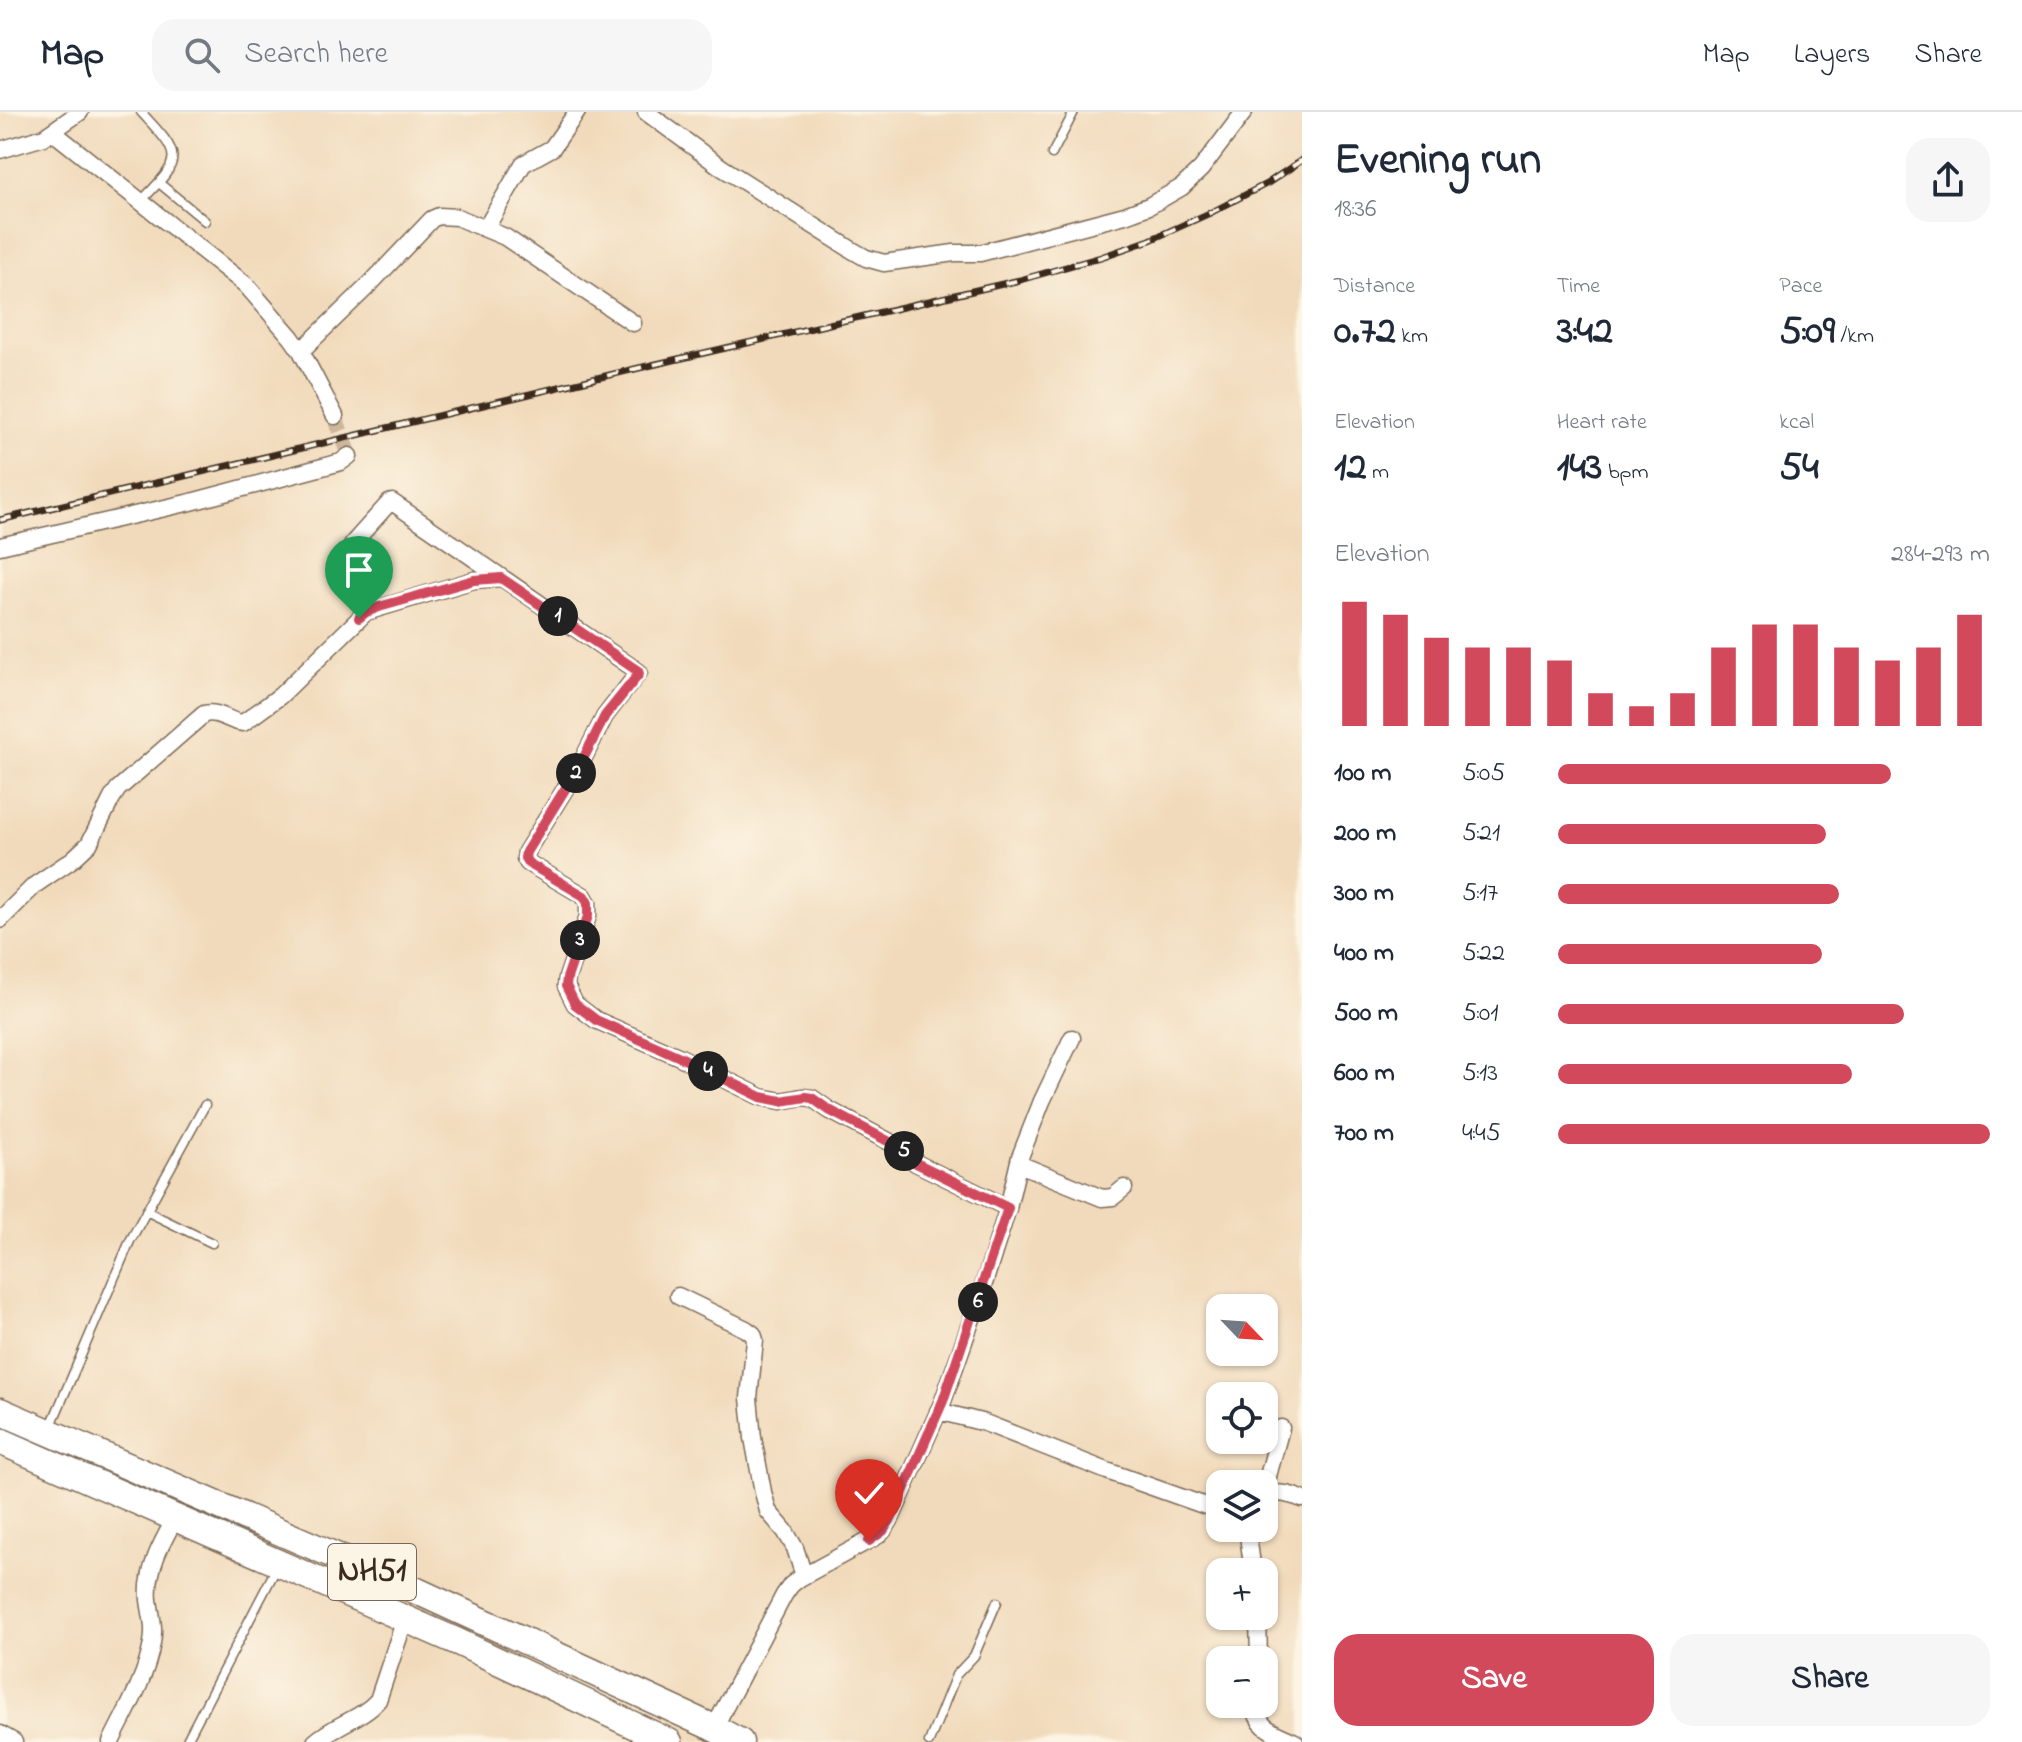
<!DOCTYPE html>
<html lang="en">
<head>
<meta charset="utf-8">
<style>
	body { margin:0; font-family:"Indie Flower",sans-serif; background:#f6f6f7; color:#1f2937; height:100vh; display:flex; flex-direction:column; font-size:30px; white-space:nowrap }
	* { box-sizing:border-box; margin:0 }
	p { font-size:26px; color:#747a83 }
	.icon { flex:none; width:44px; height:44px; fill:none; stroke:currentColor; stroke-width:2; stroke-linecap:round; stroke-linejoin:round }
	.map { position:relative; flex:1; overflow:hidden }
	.drawer { display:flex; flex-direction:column; background:#fff; width:720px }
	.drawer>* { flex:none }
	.needle { width:52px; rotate:115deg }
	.tools { position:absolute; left:1206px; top:1182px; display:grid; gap:16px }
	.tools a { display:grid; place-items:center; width:72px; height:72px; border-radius:16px; background:#fff; box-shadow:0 2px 6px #0004; font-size:40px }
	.pin { position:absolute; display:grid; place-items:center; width:68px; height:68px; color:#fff; margin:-82px -34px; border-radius:50% 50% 50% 0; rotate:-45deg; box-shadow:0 0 8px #0007 }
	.pin .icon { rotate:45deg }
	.km { position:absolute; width:40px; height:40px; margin:-20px; border-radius:50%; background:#222; color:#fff; font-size:22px; line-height:40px; text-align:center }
	.round { display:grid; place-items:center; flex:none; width:84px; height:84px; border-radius:24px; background:#f6f6f7 }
	.summary { display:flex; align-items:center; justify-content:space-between; height:136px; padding:0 32px }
	h1 { font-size:44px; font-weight:700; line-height:60px }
	.stats { display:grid; grid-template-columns:repeat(3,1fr); gap:12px; height:136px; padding:8px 32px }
	.stats div { display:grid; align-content:center }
	.stats b { font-size:40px; font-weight:700 }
	.stats small { font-size:22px; font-weight:400 }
	.stats p { font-size:22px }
	.chart { height:224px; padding:16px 32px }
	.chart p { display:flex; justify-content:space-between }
	.chart svg { width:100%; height:144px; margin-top:8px; stroke:#d1495b; stroke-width:6 }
	.button { display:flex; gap:16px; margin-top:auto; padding:16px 32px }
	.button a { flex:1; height:92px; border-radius:24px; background:#d1495b; color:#fff; font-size:32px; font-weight:700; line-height:92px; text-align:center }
	.button a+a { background:#f6f6f7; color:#1f2937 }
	ul { padding:0 32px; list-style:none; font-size:26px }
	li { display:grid; grid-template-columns:128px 96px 1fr; align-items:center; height:60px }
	li i { height:20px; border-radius:10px; background:#d1495b }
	header { display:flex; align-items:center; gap:48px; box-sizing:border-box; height:112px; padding:0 40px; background:#fff; border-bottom:2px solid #e0e1e3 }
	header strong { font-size:38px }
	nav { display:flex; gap:44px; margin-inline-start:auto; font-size:28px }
	.search { width:560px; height:72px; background:#f6f6f7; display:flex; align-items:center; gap:20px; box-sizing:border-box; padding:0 28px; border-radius:24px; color:#747a83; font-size:30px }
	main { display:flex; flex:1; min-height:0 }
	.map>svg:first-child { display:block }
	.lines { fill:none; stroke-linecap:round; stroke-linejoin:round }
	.minor-tunnel { stroke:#cdb79c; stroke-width:16; stroke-dasharray:16 8; stroke-linecap:butt }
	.service-casing { stroke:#7b6855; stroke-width:11 }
	.minor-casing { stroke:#7b6855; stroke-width:19 }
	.trunk-casing { stroke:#7b6855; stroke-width:29 }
	.service { stroke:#fff; stroke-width:8 }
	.minor { stroke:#fff; stroke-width:16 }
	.trunk { stroke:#fff; stroke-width:26 }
	.rail-casing { stroke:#3b2a1e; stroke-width:7 }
	.rail { stroke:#fcf5e5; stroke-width:4; stroke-dasharray:12; stroke-linecap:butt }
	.route-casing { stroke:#fff; stroke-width:16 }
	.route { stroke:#d1495b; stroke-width:10 }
	.labels { text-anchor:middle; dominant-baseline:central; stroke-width:6; stroke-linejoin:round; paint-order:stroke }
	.shield { fill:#fcf5e5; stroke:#75675a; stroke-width:2 }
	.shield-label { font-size:32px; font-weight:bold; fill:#3b2a1e }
</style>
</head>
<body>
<header>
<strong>Map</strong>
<div class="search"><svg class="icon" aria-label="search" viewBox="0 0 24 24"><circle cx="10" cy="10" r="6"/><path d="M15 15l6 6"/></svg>Search here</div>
<nav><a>Map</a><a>Layers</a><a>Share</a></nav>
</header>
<main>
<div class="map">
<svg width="1302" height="1630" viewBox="0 0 1302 1630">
	<rect width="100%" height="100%" fill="#fcf5e5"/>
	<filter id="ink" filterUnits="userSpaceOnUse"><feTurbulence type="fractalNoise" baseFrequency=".0125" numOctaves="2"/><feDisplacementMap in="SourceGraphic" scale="16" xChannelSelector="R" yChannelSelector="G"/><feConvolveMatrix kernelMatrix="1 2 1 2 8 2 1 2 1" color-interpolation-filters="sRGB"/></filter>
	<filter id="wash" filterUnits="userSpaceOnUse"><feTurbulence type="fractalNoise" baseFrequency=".006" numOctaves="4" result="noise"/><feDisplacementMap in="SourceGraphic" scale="32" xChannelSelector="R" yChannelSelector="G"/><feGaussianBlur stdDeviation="1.8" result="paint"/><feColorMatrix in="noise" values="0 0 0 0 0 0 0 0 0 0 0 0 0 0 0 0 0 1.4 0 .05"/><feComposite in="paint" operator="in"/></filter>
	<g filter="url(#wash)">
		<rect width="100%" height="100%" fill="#f1dabb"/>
	</g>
	<g filter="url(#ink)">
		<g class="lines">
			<path class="minor-tunnel" d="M335,304L349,344"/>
			<defs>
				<path id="service" d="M1052,42L1074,0
					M159,71L205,109
					M141,89C184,46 182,44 141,0
					M146,1099L212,1131
					M50,1316L130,1129L205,993
					M186,1630L278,1453
					M929,1630L956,1563L974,1544L997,1490"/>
				<path id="minor" d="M646,0L721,55L852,138L866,146L884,151L954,141H980L1125,103L1149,94L1182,75L1201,57L1244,0
					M53,20L246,173L291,225L301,239L335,304
					M0,38L44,25L80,0
					M486,116L523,52L552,36L577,0
					M301,239L370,172L432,107L439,104L457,105L505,125L633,211
					M353,431L389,391L392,390L639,560L605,604L580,653L526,740L525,746L528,751L584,784L588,791V804L567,866L566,874L575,892L596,908L680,945L761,985L781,989L802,985L812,986L829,998L901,1036L916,1051L1008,1096
					M0,434L191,390L341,350L349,344
					M0,808L35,773L73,747L89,732L112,686L118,677L204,602C219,598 229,610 243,611L280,584L366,500L474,468L501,466
					M1019,1052L1102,1086L1113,1085L1124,1076
					M678,1184L746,1217L753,1222L755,1228L749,1286L753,1326L763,1380L768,1399L785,1419L795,1436L804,1464
					M938,1299L985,1311L1107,1359L1220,1399
					M1264,1379L1281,1316
					M1264,1383C1278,1379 1289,1382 1302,1387
					M1247,1416L1253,1460
					M1258,1504L1259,1548
					M1255,1592C1256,1617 1276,1621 1295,1630
					M714,1616L784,1483L791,1473L800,1466L877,1424L883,1419L891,1407L943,1289L981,1181L1008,1096L1020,1045L1042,989L1072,926
					M0,1622L14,1630
					M111,1630C126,1599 146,1566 152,1531C155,1514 151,1504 149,1488C146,1458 162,1430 176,1405
					M315,1630C334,1613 361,1607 378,1588L405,1507"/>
				<path id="trunk" d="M0,1299L417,1479L714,1616L740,1630
					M0,1329L458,1530L669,1630"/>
			</defs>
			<use href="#service" class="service-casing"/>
			<use href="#minor" class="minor-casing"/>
			<use href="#trunk" class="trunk-casing"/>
			<use href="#service" class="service"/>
			<use href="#minor" class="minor"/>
			<use href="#trunk" class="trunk"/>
			<defs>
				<path id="rail" d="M0,408L639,256L1020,168L1101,145L1150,128L1212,100L1268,71L1302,48"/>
			</defs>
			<use href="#rail" class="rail-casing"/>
			<use href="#rail" class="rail"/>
		</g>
	</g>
	<g class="lines" filter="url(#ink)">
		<defs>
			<path id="route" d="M359,506L366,500L379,495L474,468L501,466L638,559L639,562L605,604L580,653L526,740L525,746L528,751L584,784L588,791V804L567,866L566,874L575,892L596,908L680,945L761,985L781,989L806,985L812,986L829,998L901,1036L916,1051L1008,1096L943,1289L891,1407L883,1419L869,1429"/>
		</defs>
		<use href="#route" class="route-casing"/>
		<use href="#route" class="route"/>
	</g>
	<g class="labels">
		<rect class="shield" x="328" y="1432" width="88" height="56" rx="6"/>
		<g class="shield-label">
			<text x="372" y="1460">NH51</text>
		</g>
	</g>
</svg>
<div class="tools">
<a><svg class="needle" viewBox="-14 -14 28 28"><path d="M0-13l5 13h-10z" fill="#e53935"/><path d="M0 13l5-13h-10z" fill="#747a83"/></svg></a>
<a><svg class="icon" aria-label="locate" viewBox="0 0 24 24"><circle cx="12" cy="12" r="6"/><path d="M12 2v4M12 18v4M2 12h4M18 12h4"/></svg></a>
<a><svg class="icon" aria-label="layers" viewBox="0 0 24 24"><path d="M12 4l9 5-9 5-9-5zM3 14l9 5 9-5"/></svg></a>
<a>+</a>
<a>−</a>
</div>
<div class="pin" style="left:359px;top:506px;background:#1e9e55"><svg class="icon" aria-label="arrive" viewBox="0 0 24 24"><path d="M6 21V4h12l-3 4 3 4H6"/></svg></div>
<div class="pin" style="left:869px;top:1429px;background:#d93025"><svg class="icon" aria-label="check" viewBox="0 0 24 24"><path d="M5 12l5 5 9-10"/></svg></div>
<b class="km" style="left:558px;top:504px">1</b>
<b class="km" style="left:576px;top:661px">2</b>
<b class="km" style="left:580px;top:828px">3</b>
<b class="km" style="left:708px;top:959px">4</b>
<b class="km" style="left:904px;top:1039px">5</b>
<b class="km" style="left:978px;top:1190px">6</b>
</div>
<section class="drawer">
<div class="summary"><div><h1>Evening run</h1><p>18:36</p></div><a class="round"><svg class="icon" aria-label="share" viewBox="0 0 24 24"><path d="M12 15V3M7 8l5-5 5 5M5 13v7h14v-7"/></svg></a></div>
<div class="stats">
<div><p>Distance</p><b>0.72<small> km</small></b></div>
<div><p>Time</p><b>3:42</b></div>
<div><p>Pace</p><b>5:09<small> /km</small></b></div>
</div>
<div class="stats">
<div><p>Elevation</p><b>12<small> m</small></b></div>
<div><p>Heart rate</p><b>143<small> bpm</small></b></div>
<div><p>kcal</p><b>54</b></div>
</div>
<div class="chart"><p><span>Elevation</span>284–293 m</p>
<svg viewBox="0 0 160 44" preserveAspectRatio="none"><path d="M5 44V6M15 44V10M25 44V17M35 44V20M45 44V20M55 44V24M65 44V34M75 44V38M85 44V34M95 44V20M105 44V13M115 44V13M125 44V20M135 44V24M145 44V20M155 44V10"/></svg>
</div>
<ul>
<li><b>100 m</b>5:05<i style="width:77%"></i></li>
<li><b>200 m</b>5:21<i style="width:62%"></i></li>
<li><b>300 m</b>5:17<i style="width:65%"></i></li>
<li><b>400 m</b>5:22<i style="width:61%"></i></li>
<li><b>500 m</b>5:01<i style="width:80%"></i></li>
<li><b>600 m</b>5:13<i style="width:68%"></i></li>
<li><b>700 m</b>4:45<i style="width:100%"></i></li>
</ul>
<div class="button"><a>Save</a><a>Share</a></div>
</section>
</main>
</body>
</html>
